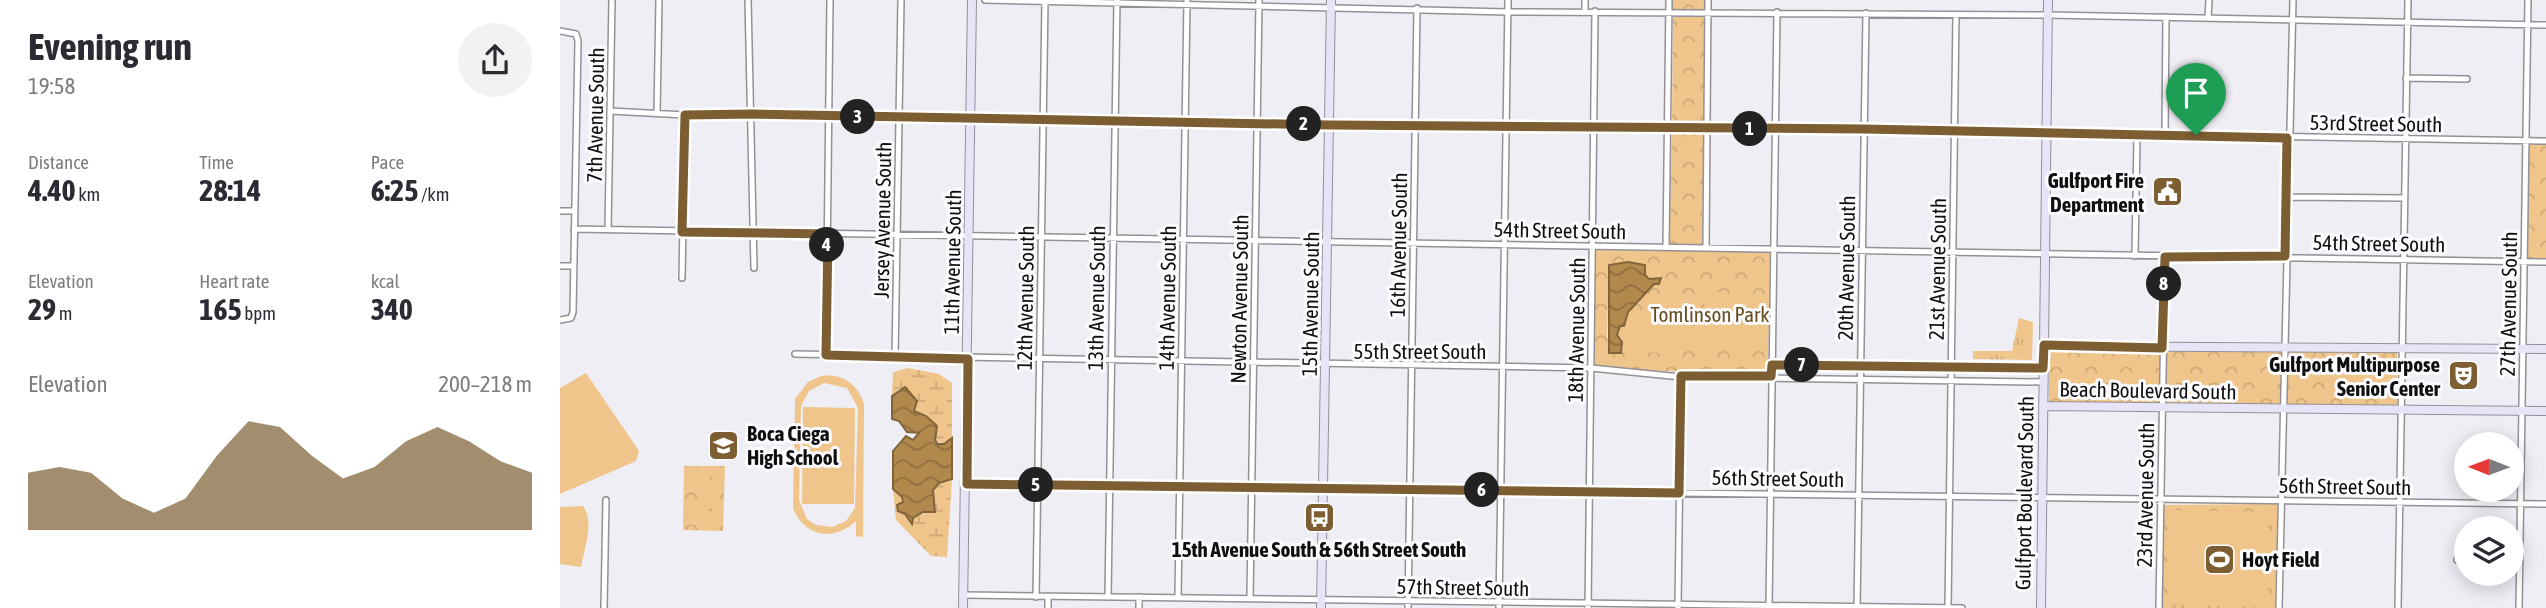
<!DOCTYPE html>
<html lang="en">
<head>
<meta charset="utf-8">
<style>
	body { margin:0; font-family:"Asap Condensed",sans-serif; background:#f2f2f3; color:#2b2b33; height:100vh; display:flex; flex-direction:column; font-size:26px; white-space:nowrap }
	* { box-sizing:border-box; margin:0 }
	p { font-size:23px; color:#7c7c81 }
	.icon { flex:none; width:38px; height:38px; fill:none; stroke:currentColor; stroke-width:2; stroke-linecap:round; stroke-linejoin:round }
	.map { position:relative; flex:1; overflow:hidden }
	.sheet { display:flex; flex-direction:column; background:#fff; width:560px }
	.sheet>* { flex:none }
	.needle { width:46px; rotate:271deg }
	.tools { position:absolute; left:1894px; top:432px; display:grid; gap:14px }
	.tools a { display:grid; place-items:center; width:70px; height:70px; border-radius:50%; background:#fff; box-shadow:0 4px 18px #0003; font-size:35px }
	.pin { position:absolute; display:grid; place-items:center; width:60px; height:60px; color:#fff; margin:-72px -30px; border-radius:50% 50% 50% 0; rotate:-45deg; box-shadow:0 0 7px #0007 }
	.pin .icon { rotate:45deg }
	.km { position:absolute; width:35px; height:35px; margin:-18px; border-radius:50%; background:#222; color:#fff; font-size:19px; line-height:35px; text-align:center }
	.round { display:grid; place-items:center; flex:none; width:74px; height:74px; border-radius:37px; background:#f2f2f3 }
	.overview { display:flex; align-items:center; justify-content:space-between; height:119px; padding:0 28px }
	h1 { font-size:38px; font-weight:700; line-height:52px }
	.stats { display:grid; grid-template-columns:repeat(3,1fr); gap:10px; height:119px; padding:7px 28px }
	.stats div { display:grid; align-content:center }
	.stats b { font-size:30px; font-weight:700 }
	.stats small { font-size:19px; font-weight:400 }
	.stats p { font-size:19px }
	.chart { height:196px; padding:14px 28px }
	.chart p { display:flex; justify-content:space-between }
	.chart svg { width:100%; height:126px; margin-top:7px; fill:#7c5e32; opacity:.7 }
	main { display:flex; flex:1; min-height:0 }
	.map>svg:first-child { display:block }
	.grass { fill:url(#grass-tufts) }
	.wetland { fill:url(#wetland-marsh) }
	.park { fill:url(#park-crowns); fill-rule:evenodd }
	.pitch { fill:#efc58b; fill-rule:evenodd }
	.water { fill:url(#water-waves); stroke:#81643b; stroke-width:2 }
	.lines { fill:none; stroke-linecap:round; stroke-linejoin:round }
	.street-casing { stroke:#929198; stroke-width:8 }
	.secondary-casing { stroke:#929198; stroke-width:10 }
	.street { stroke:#fff; stroke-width:5 }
	.secondary { stroke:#e8e4f8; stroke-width:8 }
	.route-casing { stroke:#fff; stroke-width:14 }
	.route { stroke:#7c5e32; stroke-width:9 }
	.labels { text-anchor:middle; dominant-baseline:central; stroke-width:6; stroke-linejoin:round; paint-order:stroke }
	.street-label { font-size:21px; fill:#0f0e11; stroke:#fcfcff }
	.poi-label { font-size:21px; font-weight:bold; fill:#0f0e11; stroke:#fcfcff; text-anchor:end }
	.park-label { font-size:21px; fill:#684b1d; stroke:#fcfcff }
</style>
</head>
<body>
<main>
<section class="sheet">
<div class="overview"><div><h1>Evening run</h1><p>19:58</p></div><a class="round"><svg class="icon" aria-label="share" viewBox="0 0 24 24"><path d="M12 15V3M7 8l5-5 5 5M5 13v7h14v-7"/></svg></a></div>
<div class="stats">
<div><p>Distance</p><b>4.40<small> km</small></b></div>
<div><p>Time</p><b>28:14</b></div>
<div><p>Pace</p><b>6:25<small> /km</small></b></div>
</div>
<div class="stats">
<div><p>Elevation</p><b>29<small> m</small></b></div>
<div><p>Heart rate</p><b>165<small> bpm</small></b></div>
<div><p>kcal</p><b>340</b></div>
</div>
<div class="chart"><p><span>Elevation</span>200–218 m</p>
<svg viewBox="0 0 160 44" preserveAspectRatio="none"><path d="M0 44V24L10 22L20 24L30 33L40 38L50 33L60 18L70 6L80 8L90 18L100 26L110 22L120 13L130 8L140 13L150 20L160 24V44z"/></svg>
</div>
</section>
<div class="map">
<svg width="1986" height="608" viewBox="0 0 1986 608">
	<defs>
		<pattern id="grass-tufts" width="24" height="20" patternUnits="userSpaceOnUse" patternTransform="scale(1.75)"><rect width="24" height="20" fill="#efc58b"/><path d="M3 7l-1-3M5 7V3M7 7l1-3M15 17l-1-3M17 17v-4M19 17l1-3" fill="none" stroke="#cca877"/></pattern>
		<pattern id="wetland-marsh" width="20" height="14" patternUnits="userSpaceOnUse" patternTransform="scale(1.75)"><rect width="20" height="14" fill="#efc58b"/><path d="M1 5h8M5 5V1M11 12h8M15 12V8" fill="none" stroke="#cca877"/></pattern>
		<pattern id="park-crowns" width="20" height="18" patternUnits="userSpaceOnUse" patternTransform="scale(1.75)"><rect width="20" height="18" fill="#efc58b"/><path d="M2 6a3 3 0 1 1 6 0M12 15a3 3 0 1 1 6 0" fill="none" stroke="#cca877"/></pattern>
		<pattern id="water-waves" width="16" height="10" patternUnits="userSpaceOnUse" patternTransform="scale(1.75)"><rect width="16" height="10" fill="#b2894d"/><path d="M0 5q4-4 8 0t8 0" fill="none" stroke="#8f6e3f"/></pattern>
	</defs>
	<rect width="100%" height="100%" fill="#efeef5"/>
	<path class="grass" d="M1459,318L1473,322L1472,360L1413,359V351H1452Z"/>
	<path class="wetland" d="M348,368L379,374L392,383V438L384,444L375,440L374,422L353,411L355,405L339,389L332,396L333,372Z
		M392,479L387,557L371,556L336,520L333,489L342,497L339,511L345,514L351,524L353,518L376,508L372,499L376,485Z"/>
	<path class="park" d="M1113,0H1144V9H1113Z
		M1113,15H1144V125L1112,124Z
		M1112,130L1144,131L1142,245L1109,244Z
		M1969,143L1986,144V258H1967Z
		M1036,250L1210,252L1208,373L1091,371L1034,365ZM1049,265L1085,275L1099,284H1094L1068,312L1064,325L1060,326L1057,335L1063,349L1047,337Z
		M1489,349L1837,353V406L1489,402Z
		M124,466H165L163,531L123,530Z
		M1718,504L1715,608H1602L1604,505Z"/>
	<path class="pitch" d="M1149,290C1183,296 1195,304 1198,340C1180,345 1157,353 1140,341L1141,316Z
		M1113,295H1124L1127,350C1113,360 1086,350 1069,347C1073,320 1086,302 1113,295Z
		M26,373L79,451L76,461L0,494V388Z
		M261,376C282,373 298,384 304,404L303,537L296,536V521C274,542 244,537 233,508L235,399L248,382ZM264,383L287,388L298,408L295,508L286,521L272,527L256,525L247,519L239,500L241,406L249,391Z
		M243,407L295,408L294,504H242Z
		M127,471H136V492H126Z
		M140,471H149V493L139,492Z
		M153,471L163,472L162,493H152Z
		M126,504H136L135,525H126Z
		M139,504H149L148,525H139Z
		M152,504H162L161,526L152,525Z
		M23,506C35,522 24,549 21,567L0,564V507Z
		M1612,510L1709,512L1707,607L1610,605Z"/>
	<path class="water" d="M1068,262L1085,265V275L1089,279L1101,278L1099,284H1094L1068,312L1064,326H1060L1057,335L1062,342L1061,353H1049V265Z
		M345,387L357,401L354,411L366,416L377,426L375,440L378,444H384L392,438V479L379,483L373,490L375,512H363L353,518L352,524L345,514L338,511L337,505L343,502L342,497L333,489V451L346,436L353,440L359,433L347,432L339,421L332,419V396Z"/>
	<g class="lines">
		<defs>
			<path id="street" d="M188,0L194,268
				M425,0L948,12L1488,15L1986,25
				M1025,11V0
				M1648,18L1649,0
				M0,31L16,34L18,41L13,312L11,318L0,320
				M1846,78L1907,79
				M50,111L125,115L1214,130L1304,129L1986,141
				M97,113L99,0
				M1605,135L1606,17
				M1727,197L1844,198
				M0,211H14
				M14,229L1986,262
				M48,230L52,0
				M1106,247L1109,0
				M1146,248L1148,0
				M1575,256L1577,136
				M0,266H14
				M122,278L125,115
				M235,354L1031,368L1121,377L1483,382
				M266,355L270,0
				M335,357L341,0
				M1212,365L1483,368
				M407,484L1986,504
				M1897,560H1906
				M404,595L1402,608
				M476,597L485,0
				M548,597L557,0
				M618,597L627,0
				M690,598L699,0
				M1209,607L1217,12
				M44,608L46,500
				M488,608V596
				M579,608V597
				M848,608L857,8
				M939,608L948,0
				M1028,608L1035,11
				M1118,608L1121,377
				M1297,608L1306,13
				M1388,608L1396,15
				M1599,608L1605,257
				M1719,608L1733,0
				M1838,608L1848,0
				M1959,608L1968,0"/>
			<path id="secondary" d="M1484,346L1986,349
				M1483,406L1986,411
				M403,608L412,0
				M761,608L771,0
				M1481,608L1488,0"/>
		</defs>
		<use href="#street" class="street-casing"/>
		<use href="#secondary" class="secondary-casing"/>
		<use href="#street" class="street"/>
		<use href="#secondary" class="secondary"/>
	</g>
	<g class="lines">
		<defs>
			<path id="route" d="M192,114L770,125L1304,129L1727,138L1725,256L1605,257L1602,348L1484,345L1483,368L1212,365L1211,376H1121L1119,493L407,484L408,359L266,355L268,234L122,232L125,115Z"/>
		</defs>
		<use href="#route" class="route-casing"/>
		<use href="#route" class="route"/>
	</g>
	<defs>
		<symbol id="civic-square" viewBox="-11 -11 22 22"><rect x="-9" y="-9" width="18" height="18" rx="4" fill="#7c5e32" stroke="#fcfcff"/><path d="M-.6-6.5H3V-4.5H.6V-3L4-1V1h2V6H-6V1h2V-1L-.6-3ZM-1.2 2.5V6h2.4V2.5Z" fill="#fff"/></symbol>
		<symbol id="theatre-square" viewBox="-11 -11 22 22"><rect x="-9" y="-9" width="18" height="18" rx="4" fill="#7c5e32" stroke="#fcfcff"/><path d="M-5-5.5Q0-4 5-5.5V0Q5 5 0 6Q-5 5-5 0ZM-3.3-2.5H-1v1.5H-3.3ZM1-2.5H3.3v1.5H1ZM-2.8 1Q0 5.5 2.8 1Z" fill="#fff"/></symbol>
		<symbol id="school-square" viewBox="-11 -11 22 22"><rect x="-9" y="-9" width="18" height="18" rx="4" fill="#7c5e32" stroke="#fcfcff"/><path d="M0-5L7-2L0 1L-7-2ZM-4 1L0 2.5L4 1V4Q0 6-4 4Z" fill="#fff"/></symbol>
		<symbol id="bus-square" viewBox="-11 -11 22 22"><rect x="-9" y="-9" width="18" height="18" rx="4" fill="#7c5e32" stroke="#fcfcff"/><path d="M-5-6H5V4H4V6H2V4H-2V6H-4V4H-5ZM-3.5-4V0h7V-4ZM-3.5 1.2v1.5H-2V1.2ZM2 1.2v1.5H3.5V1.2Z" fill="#fff"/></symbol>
		<symbol id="stadium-square" viewBox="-11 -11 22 22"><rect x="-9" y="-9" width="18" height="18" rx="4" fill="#7c5e32" stroke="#fcfcff"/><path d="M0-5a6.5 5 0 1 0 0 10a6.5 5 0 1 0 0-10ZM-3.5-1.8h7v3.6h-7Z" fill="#fff"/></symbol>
	</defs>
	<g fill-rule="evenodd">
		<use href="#civic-square" x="1590" y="174" width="35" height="35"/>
		<use href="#theatre-square" x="1886" y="358" width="35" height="35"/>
		<use href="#school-square" x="146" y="428" width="35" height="35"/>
		<use href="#bus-square" x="742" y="500" width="35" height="35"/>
		<use href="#stadium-square" x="1642" y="542" width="35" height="35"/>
	</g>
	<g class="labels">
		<g class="street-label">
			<text transform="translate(35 115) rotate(-89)">7th Avenue South</text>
			<text transform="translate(1816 123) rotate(1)">53rd Street South</text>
			<text transform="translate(322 220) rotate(-89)">Jersey Avenue South</text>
			<text transform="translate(1000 230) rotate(1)">54th Street South</text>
			<text transform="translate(1819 243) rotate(1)">54th Street South</text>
			<text transform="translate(838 245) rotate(-89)">16th Avenue South</text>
			<text transform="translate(392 262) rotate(-89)">11th Avenue South</text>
			<text transform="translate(1286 268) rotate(-89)">20th Avenue South</text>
			<text transform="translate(1377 269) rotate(-89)">21st Avenue South</text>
			<text transform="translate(465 298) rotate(-89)">12th Avenue South</text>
			<text transform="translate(536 298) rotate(-89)">13th Avenue South</text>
			<text transform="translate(607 298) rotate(-89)">14th Avenue South</text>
			<text transform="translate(679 299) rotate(-89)">Newton Avenue South</text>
			<text transform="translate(750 304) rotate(-89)">15th Avenue South</text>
			<text transform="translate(1948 304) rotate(-89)">27th Avenue South</text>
			<text transform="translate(1016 330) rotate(-89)">18th Avenue South</text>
			<text x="860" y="351">55th Street South</text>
			<text transform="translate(1588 390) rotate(1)">Beach Boulevard South</text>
			<text transform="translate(1218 478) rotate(1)">56th Street South</text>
			<text transform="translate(1785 486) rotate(1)">56th Street South</text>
			<text transform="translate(1464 493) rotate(-89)">Gulfport Boulevard South</text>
			<text transform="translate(1585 495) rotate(-89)">23rd Avenue South</text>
			<text transform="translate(903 587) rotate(1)">57th Street South</text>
		</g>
		<g class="poi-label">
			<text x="1584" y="180">Gulfport Fire<tspan x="1584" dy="24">Department</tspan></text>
			<text x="1880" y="364">Gulfport Multipurpose<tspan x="1880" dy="24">Senior Center</tspan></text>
			<text x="187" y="433" text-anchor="start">Boca Ciega<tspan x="187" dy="24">High School</tspan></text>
			<text x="759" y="549" text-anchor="middle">15th Avenue South &amp; 56th Street South</text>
			<text x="1682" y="559" text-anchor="start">Hoyt Field</text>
		</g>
		<g class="park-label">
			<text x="1150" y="314">Tomlinson Park</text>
		</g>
	</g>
</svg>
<div class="tools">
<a><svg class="needle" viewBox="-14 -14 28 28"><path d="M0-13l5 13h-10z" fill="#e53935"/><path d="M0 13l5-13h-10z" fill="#7c7c81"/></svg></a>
<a><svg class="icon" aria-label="layers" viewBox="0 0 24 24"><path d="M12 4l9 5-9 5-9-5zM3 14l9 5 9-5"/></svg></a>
</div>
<div class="pin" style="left:1636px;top:135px;background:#1e9e55"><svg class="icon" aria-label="arrive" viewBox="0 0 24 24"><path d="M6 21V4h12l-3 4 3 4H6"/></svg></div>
<b class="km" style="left:1190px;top:129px">1</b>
<b class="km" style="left:744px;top:124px">2</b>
<b class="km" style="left:298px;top:117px">3</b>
<b class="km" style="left:267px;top:245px">4</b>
<b class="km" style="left:476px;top:485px">5</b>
<b class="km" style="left:922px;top:490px">6</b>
<b class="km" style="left:1242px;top:365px">7</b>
<b class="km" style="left:1604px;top:284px">8</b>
</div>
</main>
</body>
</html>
